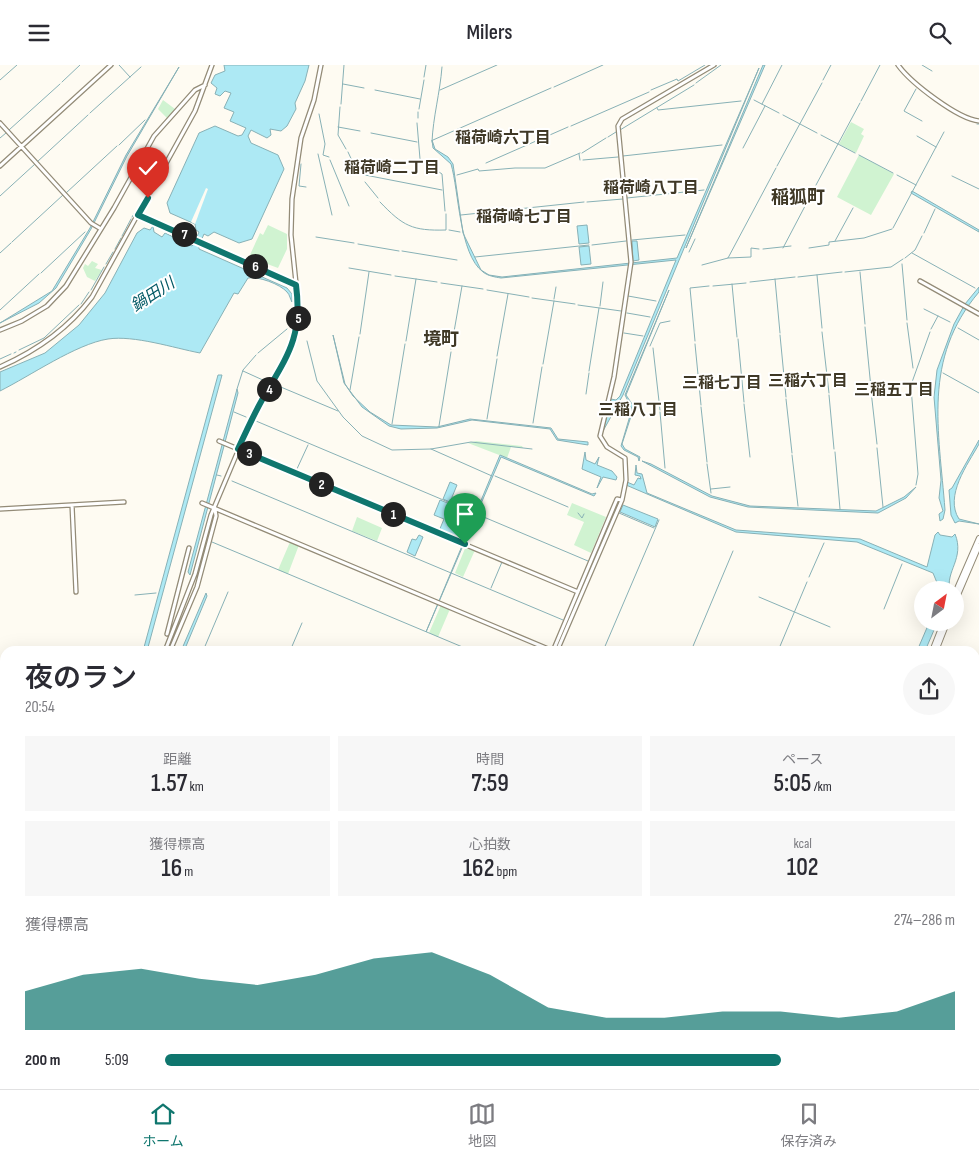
<!DOCTYPE html>
<html lang="ja">
<head>
<meta charset="utf-8">
<style>
	body { margin:0; font-family:"Sofia Sans Condensed","Noto Sans JP",sans-serif; background:#f7f7f7; color:#2b2b33; height:100vh; display:flex; flex-direction:column; font-size:19px; white-space:nowrap }
	* { box-sizing:border-box; margin:0 }
	p { font-size:16px; color:#7c7c81 }
	.icon { flex:none; width:28px; height:28px; fill:none; stroke:currentColor; stroke-width:2; stroke-linecap:round; stroke-linejoin:round }
	.map { position:relative; flex:1; overflow:hidden }
	.sheet { position:absolute; left:0px; top:581px; width:980px; height:444px; display:flex; flex-direction:column; background:#fff; border-radius:15px 15px 0 0; box-shadow:0 5px 20px #0002 }
	.sheet>* { flex:none }
	.needle { width:32px; rotate:32deg }
	.tools { position:absolute; left:914px; top:516px; display:grid; gap:10px }
	.tools a { display:grid; place-items:center; width:50px; height:50px; border-radius:50%; background:#fff; box-shadow:0 5px 20px #0002; font-size:25px }
	.pin { position:absolute; display:grid; place-items:center; width:42px; height:42px; color:#fff; margin:-51px -21px; border-radius:50% 50% 50% 0; rotate:-45deg; box-shadow:0 0 5px #0007 }
	.pin .icon { rotate:45deg }
	.km { position:absolute; width:25px; height:25px; margin:-12px; border-radius:50%; background:#222; color:#fff; font-size:14px; line-height:25px; text-align:center }
	.round { display:grid; place-items:center; flex:none; width:52px; height:52px; border-radius:26px; background:#f7f7f7 }
	.summary { display:flex; align-items:center; justify-content:space-between; height:85px; padding:0 25px }
	h1 { font-size:28px; font-weight:600; line-height:38px }
	.stats { display:grid; grid-template-columns:repeat(3,1fr); gap:8px; height:85px; padding:5px 25px }
	.stats div { display:grid; align-content:center; border-radius:0px; background:#f7f7f7; text-align:center }
	.stats b { font-size:25px; font-weight:600 }
	.stats small { font-size:14px; font-weight:400 }
	.stats p { font-size:14px }
	.chart { height:140px; padding:10px 25px }
	.chart p { display:flex; justify-content:space-between }
	.chart svg { width:100%; height:90px; margin-top:5px; fill:#0f766e; opacity:.7 }
	ul { padding:0 25px; list-style:none; font-size:16px }
	li { display:grid; grid-template-columns:80px 60px 1fr; align-items:center; height:38px }
	li i { height:12px; border-radius:6px; background:#0f766e }
	header { display:flex; justify-content:space-between; align-items:center; height:65px; padding:0 25px; background:#fff; font-size:22px; font-weight:600 }
	.dock { display:flex; justify-content:space-around; align-items:center; height:70px; border-top:1px solid #e1e1e2; background:#fff; font-size:14px; color:#7c7c81 }
	.dock a { display:grid; justify-items:center; gap:2px }
	.dock .on { color:#0f766e }
	.map>svg:first-child { display:block }
	.green { fill:#d0f3d1 }
	.water { fill:#ade9f4; stroke:#88b1b6 }
	.pier { fill:#fefbf2 }
	.lines { fill:none; stroke-linecap:round; stroke-linejoin:round }
	.stream { stroke:#88b1b6; stroke-width:1 }
	.secondary-casing { stroke:#938b77; stroke-width:5.5 }
	.primary-casing { stroke:#938b77; stroke-width:6 }
	.highway-casing { stroke:#938b77; stroke-width:8 }
	.secondary { stroke:#fff; stroke-width:3 }
	.primary { stroke:#fff; stroke-width:4 }
	.highway { stroke:#fff; stroke-width:5 }
	.route-casing { stroke:#fff; stroke-width:10 }
	.route { stroke:#0f766e; stroke-width:6 }
	.labels { text-anchor:middle; dominant-baseline:central; stroke-width:4; stroke-linejoin:round; paint-order:stroke }
	.neighbourhood-label { font-size:16px; font-weight:bold; fill:#3f3826; stroke:#fff }
	.water-label { font-size:16px; font-style:italic; fill:#005864; stroke:#fff }
	.quarter-label { font-size:18px; font-weight:bold; fill:#3f3826; stroke:#fff }
</style>
</head>
<body>
<header><svg class="icon" aria-label="menu" viewBox="0 0 24 24"><path d="M4 6h16M4 12h16M4 18h16"/></svg>Milers<svg class="icon" aria-label="search" viewBox="0 0 24 24"><circle cx="10" cy="10" r="6"/><path d="M15 15l6 6"/></svg></header>
<div class="map">
<svg width="979" height="1024" viewBox="0 0 979 1024">
	<rect width="100%" height="100%" fill="#fefbf2"/>
	<path class="green" d="M163,35L175,44L167,53L158,44Z
		M851,57L864,64L861,69L864,71L856,88L839,79Z
		M859,90L894,109L871,150L837,132Z
		M268,160L287,169V184L278,203L249,192L260,168L263,170Z
		M92,196L98,199L95,203L102,205L95,216L87,212L83,203L85,199L88,201Z
		M476,376L522,381L523,383L511,382L507,393L468,378Z
		M572,438L606,452L591,488L574,480L584,457L567,450Z
		M357,452L382,463L377,476L352,466Z
		M290,477L299,480L288,509L278,505Z
		M466,481L475,485L463,512L455,508Z
		M441,540L450,544L438,572L429,568Z
		M5,888V1020H95L94,1024H0V889Z
		M975,997L979,999V1024H939L941,1020H975Z"/>
	<path class="water" d="M224,0H309L305,16L295,38L296,44L287,61L281,66L270,64L271,70L267,73L251,65L248,71L251,78L278,90L284,104L252,174L239,178L214,167L208,171L204,169L201,176L196,174L199,167L196,165L195,159L170,148L167,138L199,68L215,61L238,71L242,70L246,63L230,56L234,47L224,43L231,28L225,26L220,31L215,29L217,23L211,18L215,10L225,6Z
		M763,0H765L686,183Z
		M179,2L127,91L91,164L56,223L39,238L0,258L52,226L90,163L126,90Z
		M759,3L623,330L603,366L611,334L616,335L620,331L676,195L501,213C495,212 488,211 483,207C459,189 459,126 451,99L433,83L432,75L435,84L448,92L453,99L463,168L481,205L489,210L502,212L677,193Z
		M912,126L979,165V167L911,128Z
		M587,160L589,178L579,179L577,161Z
		M153,161L154,167L162,172L165,168L192,181L195,178L199,180V184L287,223L292,229V237C290,234 290,230 287,227C280,219 258,211 248,213L238,229L234,228L200,288C174,283 134,270 108,274C76,279 30,311 0,326V307L45,288L79,260L105,228L137,168L144,163L150,165Z
		M632,176H637L639,195L633,196Z
		M589,181L591,199L581,200L579,182Z
		M979,222V227C922,294 939,365 945,445L943,454L940,456L939,449L943,446L939,433L941,415L934,332L937,305L954,259L965,239Z
		M669,225L626,330L634,342L622,379L625,384L640,392L639,396L638,392L624,385L621,381L632,344L625,330Z
		M333,270L345,319L353,331L370,347L391,360L437,362L470,354L551,363L558,374L588,377V380L557,375L550,364L472,355L437,363L401,364L389,361L362,342L344,318Z
		M218,310H222L147,586H143Z
		M237,324L238,328L190,510L188,507Z
		M979,375V379C968,399 944,431 959,454L979,459L959,456L955,458L951,450L949,425L952,423Z
		M585,387L586,395L595,399L599,392L597,400L612,406L617,412L616,415L603,412L597,423L601,412L582,404Z
		M500,390L592,429L596,428L594,431L501,392L426,567Z
		M642,396L651,399L712,431L750,441L876,446L904,432L916,422L906,433L878,448L748,442L710,432Z
		M636,400L637,408L642,409L647,428L736,465L860,474L927,502L935,470L938,467L940,470L952,472L955,469C965,493 945,507 950,525H940L933,508L857,477L736,467L626,420L627,417L634,420L638,413L641,414L640,411L635,410Z
		M450,417L457,420L450,437L443,434Z
		M440,435L470,447L459,474L439,466L444,454L434,450Z
		M623,440L658,454L655,462L620,447Z
		M419,470L423,472L415,491L407,487L412,474L416,475Z
		M206,528L207,531L184,586H181Z
		M929,558H937L925,586H917Z"/>
	<path class="pier" d="M206,123L208,124L195,159L191,157Z"/>
	<g class="lines">
		<path class="stream" d="M119,0L130,12
			M922,0L932,6
			M424,12L426,0
			M0,15L17,0
			M823,15L831,0
			M62,17L80,0
			M696,18L721,0
			M343,19L364,23
			M554,22L603,0
			M916,24L904,46L922,56
			M375,25L420,34
			M440,25L497,0
			M651,25L677,14L678,16L705,0
			M754,35L779,48
			M861,36L880,0
			M341,39L344,0
			M762,39L782,0
			M340,42L338,70L346,84
			M657,43L658,45L741,36
			M419,44L424,15
			M90,48L141,2
			M319,49L325,79L323,90L329,92
			M783,50L817,68
			M418,53V47
			M417,58L420,94L428,99
			M977,59H979
			M571,61L649,27
			M338,62L360,66
			M9,65L60,19
			M620,65L694,20
			M371,68L417,77
			M821,70L855,88
			M917,71L936,82
			M608,72L616,67
			M0,73L6,68
			M433,75L551,23
			M432,77C433,52 440,28 442,2
			M119,80L145,55
			M743,83L765,41
			M348,87L355,102
			M582,88L606,73
			M318,89L332,150
			M579,89L580,95
			M859,90L893,108
			M623,91L722,80
			M330,95L349,141
			M583,95L618,92
			M37,97L88,50
			M486,98L568,62
			M301,99L299,121L306,122
			M777,101L822,18
			M433,103L442,109L445,146
			M365,110L442,125
			M457,110L478,104L479,106L515,103H545L580,88
			M897,110L916,120
			M952,111L979,124
			M365,117L378,133
			M816,120L860,38
			M66,128L117,81
			M0,131L35,99
			M627,133L704,125
			M380,137C403,161 412,166 446,165V149
			M587,137L623,134
			M461,150L584,137
			M132,152L137,144
			M893,163L944,67
			M449,165L460,167
			M924,168L935,144
			M122,171L131,154
			M316,172L354,178
			M632,175L685,170
			M835,176L853,143
			M12,177L63,130
			M358,179L399,186
			M592,180L626,176
			M783,183L814,124
			M809,183L829,180V177L864,173L892,164
			M115,184L121,173
			M763,184L791,181
			M402,186L457,195
			M689,187L695,174
			M0,188L11,178
			M912,188L975,223
			M475,192L589,180
			M728,193L751,192V183L759,184
			M905,193L915,185L922,171
			M106,199L113,187
			M902,199L907,255
			M702,200L728,193L776,103
			M349,203L391,210
			M845,207L891,202L903,194
			M860,207L865,259
			M41,208L85,167
			M817,210L822,263
			M395,211L437,217
			M798,212L842,207
			M775,214L780,268
			M750,217L795,212
			M441,218L483,224
			M732,219L737,272
			M713,221L746,218
			M91,225L104,202
			M487,225L529,232
			M628,231L656,236
			M532,233L575,239
			M554,234L556,222
			M81,239L89,227
			M578,240L621,246
			M600,241L603,217
			M924,244L950,257
			M0,245L39,209
			M627,248L650,252
			M907,258L913,303
			M865,262L871,323
			M958,263L979,275
			M931,264L938,251
			M822,267L829,328
			M624,268L643,271
			M360,269L369,207
			M780,270L786,332
			M738,274L744,337
			M307,276L317,316L343,352L362,371L392,385L431,384L471,377L532,384
			M406,276L416,214
			M695,276L690,223L709,221
			M695,279L701,340
			M650,281L660,258L670,256
			M653,283L660,345
			M451,284L462,221
			M19,285L44,273L79,240
			M14,288L16,287
			M258,288L287,264
			M497,291L508,229
			M0,294L11,289
			M543,299L554,236
			M243,306L265,316
			M589,306L599,243
			M943,308L979,328
			M276,320L338,346
			M911,320L930,267
			M911,322L918,409L916,420
			M237,324L243,305L256,290
			M350,325L359,272
			M871,326L877,379
			M586,329L589,308
			M829,330L834,384
			M786,334L792,388
			M744,339L750,392
			M701,342L707,397
			M234,347L246,352
			M660,347L665,403
			M487,354L497,294
			M256,356L588,496
			M533,358L542,302
			M392,359L405,279
			M439,361L451,287
			M877,383L883,442
			M431,384L492,411
			M835,387L840,444
			M792,390L798,441
			M707,399L711,428
			M296,406L308,380
			M217,410L221,411
			M495,411L568,442
			M232,416L563,555
			M711,424L730,422
			M578,448L582,453L584,449
			M619,448L654,463
			M212,477L472,586
			M809,512L824,478
			M491,523L502,497
			M135,530L156,528
			M759,532L830,562
			M884,544L902,499
			M203,586L228,527
			M290,586L302,558
			M603,586L659,455
			M691,586L733,486
			M778,586L807,517
			M0,622L5,621
			M0,703L5,702
			M0,785L5,784
			M975,852L979,849
			M0,867H5
			M975,903L979,906
			M0,949L5,948
			M975,972L979,974
			M318,1020L323,1022
			M842,1020L851,1024
			M326,1023L327,1024
			M87,1024H91
			M193,1024L195,1020
			M280,1024L282,1020
			M368,1024L370,1020
			M419,1024L421,1020
			M506,1024L508,1020
			M594,1024L595,1020
			M681,1024L682,1020"/>
		<defs>
			<path id="secondary" d="M898,0C911,18 958,54 979,56
				M0,58L91,158L101,164
				M0,101L111,0
				M139,150L296,220
				M920,216L979,249
				M0,265L22,256L47,241L66,221L114,143L154,71L195,25L205,20
				M0,302C36,286 68,264 92,232L195,46L212,0
				M219,376L578,527
				M202,438L553,586
				M72,440L76,527
				M0,444L124,437
				M167,569L189,483
				M165,586L195,509L211,450L246,367L288,291L295,271L298,237L291,170L292,134L301,73L314,35L321,0
				M170,586L197,522L216,451L215,444
				M553,586L614,441L617,434L621,435
				M557,586L622,435L626,415L625,393L607,382L600,371L614,312L631,197L618,61L622,54L714,0
				M749,1024L750,1020
				M752,1024L754,1020"/>
			<path id="primary" d="M955,528L979,473
				M955,537L979,481
				M932,586L943,558
				M936,586L947,558"/>
			<path id="highway" d="M0,637L5,636
				M0,641H5
				M0,647H5
				M0,651H5
				M975,976L979,977
				M975,981L979,983
				M975,987L979,989
				M975,992L979,994"/>
		</defs>
		<use href="#secondary" class="secondary-casing"/>
		<use href="#primary" class="primary-casing"/>
		<use href="#highway" class="highway-casing"/>
		<use href="#secondary" class="secondary"/>
		<use href="#primary" class="primary"/>
		<use href="#highway" class="highway"/>
	</g>
	<g class="lines">
		<defs>
			<path id="route" d="M148,133L138,150L296,220C303,273 287,291 262,335C253,351 246,367 238,384L465,479"/>
		</defs>
		<use href="#route" class="route-casing"/>
		<use href="#route" class="route"/>
	</g>
	<g class="labels">
		<g class="neighbourhood-label">
			<text x="503" y="73">稲荷崎六丁目</text>
			<text x="392" y="103">稲荷崎二丁目</text>
			<text x="651" y="123">稲荷崎八丁目</text>
			<text x="524" y="152">稲荷崎七丁目</text>
			<text x="808" y="316">三稲六丁目</text>
			<text x="722" y="318">三稲七丁目</text>
			<text x="894" y="325">三稲五丁目</text>
			<text x="638" y="345">三稲八丁目</text>
		</g>
		<g class="water-label">
			<text transform="translate(153 230) rotate(-33)">鍋田川</text>
		</g>
		<g class="quarter-label">
			<text x="798" y="132">稲狐町</text>
			<text x="441" y="274">境町</text>
		</g>
	</g>
</svg>
<div class="tools">
<a><svg class="needle" viewBox="-14 -14 28 28"><path d="M0-13l5 13h-10z" fill="#e53935"/><path d="M0 13l5-13h-10z" fill="#7c7c81"/></svg></a>
</div>
<div class="pin" style="left:465px;top:479px;background:#1e9e55"><svg class="icon" aria-label="arrive" viewBox="0 0 24 24"><path d="M6 21V4h12l-3 4 3 4H6"/></svg></div>
<div class="pin" style="left:148px;top:133px;background:#d93025"><svg class="icon" aria-label="check" viewBox="0 0 24 24"><path d="M5 12l5 5 9-10"/></svg></div>
<b class="km" style="left:393px;top:449px">1</b>
<b class="km" style="left:321px;top:419px">2</b>
<b class="km" style="left:249px;top:388px">3</b>
<b class="km" style="left:269px;top:324px">4</b>
<b class="km" style="left:298px;top:253px">5</b>
<b class="km" style="left:255px;top:201px">6</b>
<b class="km" style="left:184px;top:169px">7</b>
<section class="sheet">
<div class="summary"><div><h1>夜のラン</h1><p>20:54</p></div><a class="round"><svg class="icon" aria-label="share" viewBox="0 0 24 24"><path d="M12 15V3M7 8l5-5 5 5M5 13v7h14v-7"/></svg></a></div>
<div class="stats">
<div><p>距離</p><b>1.57<small> km</small></b></div>
<div><p>時間</p><b>7:59</b></div>
<div><p>ペース</p><b>5:05<small> /km</small></b></div>
</div>
<div class="stats">
<div><p>獲得標高</p><b>16<small> m</small></b></div>
<div><p>心拍数</p><b>162<small> bpm</small></b></div>
<div><p>kcal</p><b>102</b></div>
</div>
<div class="chart"><p><span>獲得標高</span>274–286 m</p>
<svg viewBox="0 0 160 44" preserveAspectRatio="none"><path d="M0 44V25L10 17L20 14L30 19L40 22L50 17L60 9L70 6L80 17L90 33L100 38L110 38L120 35L130 35L140 38L150 35L160 25V44z"/></svg>
</div>
<ul>
<li><b>200 m</b>5:09<i style="width:78%"></i></li>
</ul>
</section>
</div>
<nav class="dock">
<a class="on"><svg class="icon" aria-label="home" viewBox="0 0 24 24"><path d="M3 11l9-7 9 7M6 9v11h12V9"/></svg>ホーム</a>
<a><svg class="icon" aria-label="map" viewBox="0 0 24 24"><path d="M3 6l6-2 6 2 6-2v14l-6 2-6-2-6 2zM9 4v14M15 6v14"/></svg>地図</a>
<a><svg class="icon" aria-label="saved" viewBox="0 0 24 24"><path d="M7 4h10v16l-5-4-5 4z"/></svg>保存済み</a>
</nav>
</body>
</html>
